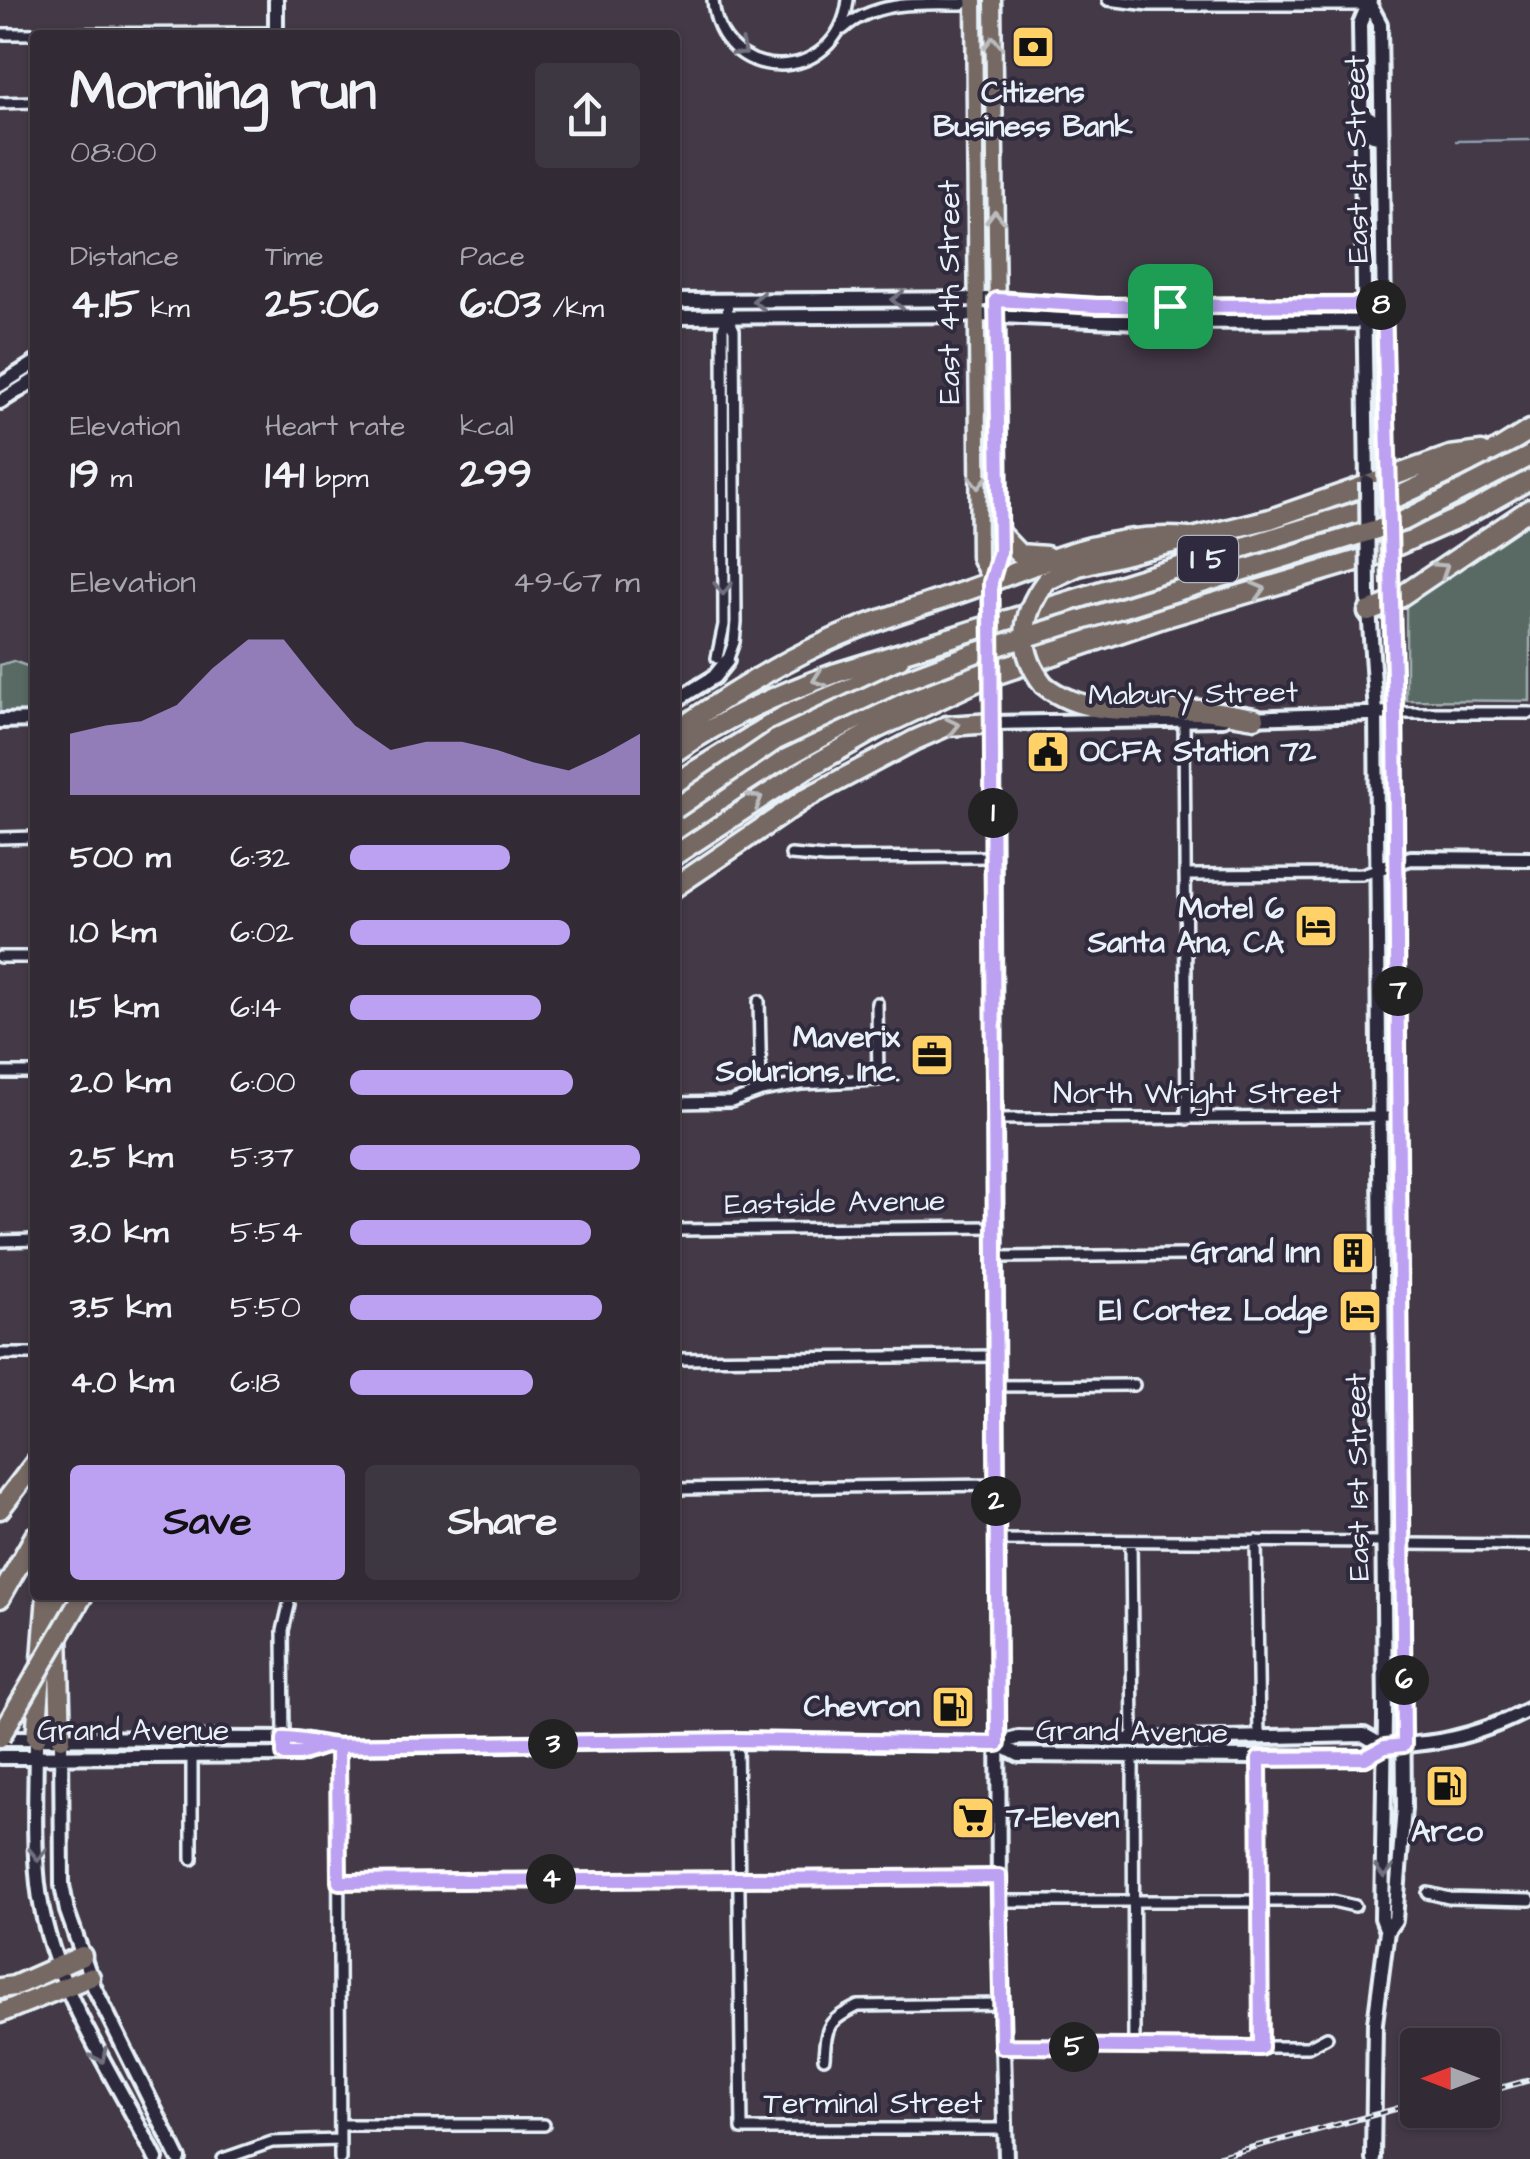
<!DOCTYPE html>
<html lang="en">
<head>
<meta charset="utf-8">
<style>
	body { margin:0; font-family:"Architects Daughter",sans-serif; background:#3d3741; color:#f1f3f6; height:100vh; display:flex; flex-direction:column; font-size:38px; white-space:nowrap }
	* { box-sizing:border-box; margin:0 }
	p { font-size:32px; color:#a8a7ad }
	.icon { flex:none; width:55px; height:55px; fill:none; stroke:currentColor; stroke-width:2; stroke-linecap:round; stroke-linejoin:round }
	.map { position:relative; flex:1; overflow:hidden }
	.details { position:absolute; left:30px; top:30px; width:650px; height:1570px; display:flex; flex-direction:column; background:#322b35; border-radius:10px; box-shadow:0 2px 8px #0004,0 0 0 2px #4d4750 }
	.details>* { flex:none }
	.needle { width:65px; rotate:270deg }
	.fabs { position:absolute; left:1400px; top:2028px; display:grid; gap:20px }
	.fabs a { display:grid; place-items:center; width:100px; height:100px; border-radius:10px; background:#322b35; box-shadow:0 2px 8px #0004,0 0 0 2px #4d4750; font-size:50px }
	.pin { position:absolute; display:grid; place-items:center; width:85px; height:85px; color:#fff; margin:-42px; border-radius:20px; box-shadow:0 5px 15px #0006 }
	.km { position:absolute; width:50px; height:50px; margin:-25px; border-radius:50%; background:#222; color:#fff; font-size:28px; line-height:50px; text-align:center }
	.round { display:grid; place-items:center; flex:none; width:105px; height:105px; border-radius:10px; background:#3d3741 }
	.head { display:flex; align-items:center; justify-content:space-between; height:170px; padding:0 40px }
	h1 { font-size:55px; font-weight:700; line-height:75px }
	.stats { display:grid; grid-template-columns:repeat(3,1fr); gap:15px; height:170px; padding:10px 40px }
	.stats div { display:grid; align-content:center }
	.stats b { font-size:42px; font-weight:700 }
	.stats small { font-size:28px; font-weight:400 }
	.stats p { font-size:28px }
	.chart { height:280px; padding:20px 40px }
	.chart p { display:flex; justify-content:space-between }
	.chart svg { width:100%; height:180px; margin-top:10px; fill:#bca0f2; opacity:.7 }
	.button { display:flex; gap:20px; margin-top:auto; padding:20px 40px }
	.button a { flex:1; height:115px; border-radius:10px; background:#bca0f2; color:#111; font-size:40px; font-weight:700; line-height:115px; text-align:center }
	.button a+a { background:#3d3741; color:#f1f3f6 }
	ul { padding:0 40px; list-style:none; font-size:32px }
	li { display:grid; grid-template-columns:160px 120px 1fr; align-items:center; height:75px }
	li i { height:25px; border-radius:12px; background:#bca0f2 }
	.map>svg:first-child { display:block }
	.green { fill:#586b64; stroke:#a0aeae; stroke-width:2.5 }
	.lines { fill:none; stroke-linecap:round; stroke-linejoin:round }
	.stream { stroke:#8e9eae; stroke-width:2.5 }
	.street-casing { stroke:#e8f1f8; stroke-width:16 }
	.secondary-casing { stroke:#e8f1f8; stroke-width:20 }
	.primary-casing { stroke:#e8f1f8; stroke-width:21 }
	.highway-casing { stroke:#e8f1f8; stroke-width:25 }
	.street { stroke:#2f2a3d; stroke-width:9 }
	.secondary { stroke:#2f2a3d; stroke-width:12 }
	.primary { stroke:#766964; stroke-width:14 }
	.highway { stroke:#766964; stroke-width:18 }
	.rail-casing { stroke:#e8f1f8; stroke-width:6 }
	.rail { stroke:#2f2a3d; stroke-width:2.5; stroke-dasharray:8; stroke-linecap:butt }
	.secondary-bridge-casing { stroke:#e8f1f8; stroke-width:20; stroke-linecap:butt }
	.primary-bridge-casing { stroke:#e8f1f8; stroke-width:21; stroke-linecap:butt }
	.highway-bridge-casing { stroke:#e8f1f8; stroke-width:25; stroke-linecap:butt }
	.secondary-bridge { stroke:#2f2a3d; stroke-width:12 }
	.primary-bridge { stroke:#766964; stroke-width:14 }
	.highway-bridge { stroke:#766964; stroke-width:18 }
	.oneway { stroke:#babbbd }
	.oneway2 { stroke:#70707e }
	.route-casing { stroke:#fff; stroke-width:20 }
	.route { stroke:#bca0f2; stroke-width:12 }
	.labels { text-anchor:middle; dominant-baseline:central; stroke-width:8; stroke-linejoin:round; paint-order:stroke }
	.shield { fill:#2f2a3d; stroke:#b0b5c0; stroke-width:2.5 }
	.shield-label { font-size:28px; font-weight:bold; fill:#e8f1f8 }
	.poi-label { font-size:30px; font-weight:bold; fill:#e8f1f8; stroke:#2f2a3d; text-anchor:end }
	.street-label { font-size:30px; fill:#e8f1f8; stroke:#2f2a3d }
</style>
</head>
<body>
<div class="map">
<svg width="1530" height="2159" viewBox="0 0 1530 2159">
	<rect width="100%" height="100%" fill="#433947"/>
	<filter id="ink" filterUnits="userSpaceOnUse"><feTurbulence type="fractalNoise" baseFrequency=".01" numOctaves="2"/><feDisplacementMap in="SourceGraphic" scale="20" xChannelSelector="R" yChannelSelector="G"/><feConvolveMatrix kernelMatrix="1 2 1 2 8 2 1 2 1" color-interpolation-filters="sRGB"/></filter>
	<g filter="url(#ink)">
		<path class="green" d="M1530,519V701L1406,700V604Z
			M13,661L35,669V713H0V665Z"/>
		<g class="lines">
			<path class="stream" d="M1456,141L1530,140"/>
			<defs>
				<path id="street" d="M713,0C719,86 838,87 848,0
					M1108,0L1149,5H1369
					M843,29C875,0 921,4 962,4L970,0
					M0,34L276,33
					M0,103L35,102
					M717,658L724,625L723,328L728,316
					M727,661L734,642L736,622L734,330L728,316L727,302
					M1395,713H1530
					M1184,720L1187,1119
					M0,838L35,837
					M791,855L825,858L993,857
					M1185,875L1362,874L1377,869
					M0,957H35
					M759,1001L761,1091
					M0,1073H35
					M675,1103L731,1102L761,1091L801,1084L878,1080L877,1003
					M995,1119L1399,1117
					M675,1230L995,1227
					M0,1241L35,1240
					M996,1257L1184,1255
					M0,1354H35
					M675,1359L996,1356
					M996,1386L1134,1385
					M675,1489L996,1485
					M997,1540L1383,1542
					M1131,1541L1133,1740
					M1256,1541L1259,1738
					M1402,1544L1530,1545
					M737,1741L742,2129H1004
					M284,1742L283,1631L289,1605
					M338,1746L340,2159
					M192,1755V1859
					M1133,1757L1134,2047
					M1259,1759L1261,2048
					M339,1881L999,1877
					M1428,1893L1449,1898L1530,1900
					M999,1901H1333L1355,1906
					M1002,2046L1308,2047L1327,2037
					M824,2058C826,2025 828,2021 858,2006L1001,2004
					M340,2125H544
					M223,2159L272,2142L340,2140"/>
				<path id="secondary" d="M1370,5L1380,24L1386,468
					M276,35V0
					M1362,113L1371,119L1373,135L1381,137
					M675,301L996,299L1097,306L1384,305
					M675,317L978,315L1139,322L1384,321
					M0,385L35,363
					M0,402L35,380
					M1367,482L1360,24L1370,0
					M1368,593L1376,714L1385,1717L1382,1918L1387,1931L1375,2023L1373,2159
					M675,701L714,677L727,661
					M1248,718L1395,713
					M0,721L35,720
					M1377,869L1411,858L1530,859
					M0,1738L297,1739L338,1746L737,1741L998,1744L1018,1738L1133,1740L1364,1735L1385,1747
					M36,1738C36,1786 33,1837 38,1884C49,1985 113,2071 156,2159
					M61,1738L62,1885L67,1911L94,1987L179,2159
					M998,1744L1019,1755L1365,1758C1393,1742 1418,1746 1449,1739C1478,1733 1503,1723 1530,1709
					M0,1757L299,1755L323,1746
					M1387,1931L1395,1920L1404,1808L1395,713L1391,597
					M1006,2159L999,1901L993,723L1223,719"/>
				<path id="primary" d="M974,0L979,557L991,582
					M991,587L1000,551L993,0"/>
				<path id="highway" d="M1000,534L1019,554L1046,556
					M1046,581L1078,566L1270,519L1450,456L1482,452
					M1368,612L1391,603L1530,509
					M1044,685C1088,720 1146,708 1199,710C1217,711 1236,715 1255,718
					M675,732C723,698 772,667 826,642C879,617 936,603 990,582C1054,557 1118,531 1189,538
					M675,752C725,717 779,694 836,673L1380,505L1498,450L1530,430
					M675,783L786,715L874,678L899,659
					M675,830C717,802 759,771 804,747C903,692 1008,653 1116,618
					M675,855L806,769L878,728L980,680L1166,617L1373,556L1466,515L1530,479
					M675,887L806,798L915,740L947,726L993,723
					M0,1509L35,1463
					M0,1598L35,1536
					M36,1738L47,1595
					M61,1738L58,1633L61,1595
					M0,1988L14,1986L82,1956
					M0,2013L90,1977"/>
			</defs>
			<use href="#street" class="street-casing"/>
			<use href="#secondary" class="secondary-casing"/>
			<use href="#primary" class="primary-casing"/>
			<use href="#highway" class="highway-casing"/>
			<use href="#street" class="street"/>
			<use href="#secondary" class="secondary"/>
			<use href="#primary" class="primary"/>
			<use href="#highway" class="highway"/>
			<defs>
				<path id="rail" d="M1482,2093L1530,2080
					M1209,2159L1418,2103"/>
			</defs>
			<use href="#rail" class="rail-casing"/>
			<use href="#rail" class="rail"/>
			<defs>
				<path id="secondary-bridge" d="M1386,468L1390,585
					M1367,482L1368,593"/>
				<path id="primary-bridge" d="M991,598L992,700"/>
				<path id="highway-bridge" d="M1044,685C1017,651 1020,615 1046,581
					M675,809L776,740L901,681L975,653L1403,521L1530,456
					M0,1737L83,1595"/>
			</defs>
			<use href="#secondary-bridge" class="secondary-bridge-casing"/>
			<use href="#primary-bridge" class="primary-bridge-casing"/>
			<use href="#highway-bridge" class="highway-bridge-casing"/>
			<use href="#secondary-bridge" class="secondary-bridge"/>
			<use href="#primary-bridge" class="primary-bridge"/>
			<use href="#highway-bridge" class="highway-bridge"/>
		</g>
		<defs><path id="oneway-chevron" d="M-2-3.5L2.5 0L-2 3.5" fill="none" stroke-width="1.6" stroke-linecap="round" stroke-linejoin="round" transform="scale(2.5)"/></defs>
		<g class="oneway">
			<use href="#oneway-chevron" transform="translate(993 43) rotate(-91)"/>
			<use href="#oneway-chevron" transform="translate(995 217) rotate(-91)"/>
			<use href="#oneway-chevron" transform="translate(978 482) rotate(90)"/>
			<use href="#oneway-chevron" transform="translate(1442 569) rotate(-33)"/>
			<use href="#oneway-chevron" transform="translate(1259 590) rotate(-16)"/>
			<use href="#oneway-chevron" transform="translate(819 679) rotate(160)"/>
			<use href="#oneway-chevron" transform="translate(953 726) rotate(-12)"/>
			<use href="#oneway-chevron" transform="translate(756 800) rotate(-32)"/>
		</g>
		<g class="oneway2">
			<use href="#oneway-chevron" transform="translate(741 50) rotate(38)"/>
			<use href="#oneway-chevron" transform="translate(898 300) rotate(180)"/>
			<use href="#oneway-chevron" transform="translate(759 301) rotate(179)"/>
			<use href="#oneway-chevron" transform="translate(723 588) rotate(90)"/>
			<use href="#oneway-chevron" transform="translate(38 1854) rotate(89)"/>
			<use href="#oneway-chevron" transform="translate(1384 1871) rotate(91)"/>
			<use href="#oneway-chevron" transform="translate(100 2056) rotate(64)"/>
		</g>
	</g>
	<g class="lines" filter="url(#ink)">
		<defs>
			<path id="route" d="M1170,306H1097L996,300L1000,551L991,582V598L998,1744L737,1740L325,1746L299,1754H284V1739C302,1739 319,1745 338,1746L339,1882L999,1877L1002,2046L1261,2048L1259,1759L1365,1758L1385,1747L1404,1745L1395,714L1384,305L1170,306"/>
		</defs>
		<use href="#route" class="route-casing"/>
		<use href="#route" class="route"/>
	</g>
	<defs>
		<symbol id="bank-square" viewBox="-11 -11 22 22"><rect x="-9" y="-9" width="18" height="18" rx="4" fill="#ffd166" stroke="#2f2a3d"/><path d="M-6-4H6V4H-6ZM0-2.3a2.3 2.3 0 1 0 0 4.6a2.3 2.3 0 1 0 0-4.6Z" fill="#111"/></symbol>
		<symbol id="civic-square" viewBox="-11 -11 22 22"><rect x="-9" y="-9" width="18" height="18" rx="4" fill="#ffd166" stroke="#2f2a3d"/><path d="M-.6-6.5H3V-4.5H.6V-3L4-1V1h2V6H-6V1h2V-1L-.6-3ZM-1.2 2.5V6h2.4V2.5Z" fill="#111"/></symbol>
		<symbol id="hotel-square" viewBox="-11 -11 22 22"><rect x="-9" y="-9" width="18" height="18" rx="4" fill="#ffd166" stroke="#2f2a3d"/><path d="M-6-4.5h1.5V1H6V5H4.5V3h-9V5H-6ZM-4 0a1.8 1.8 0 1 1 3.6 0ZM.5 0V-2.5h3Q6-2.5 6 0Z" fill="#111"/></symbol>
		<symbol id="office-square" viewBox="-11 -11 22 22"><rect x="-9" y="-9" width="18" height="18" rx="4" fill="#ffd166" stroke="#2f2a3d"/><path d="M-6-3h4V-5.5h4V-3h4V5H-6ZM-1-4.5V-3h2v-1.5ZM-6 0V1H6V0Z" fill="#111"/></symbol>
		<symbol id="building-square" viewBox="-11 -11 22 22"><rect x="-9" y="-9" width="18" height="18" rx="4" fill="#ffd166" stroke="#2f2a3d"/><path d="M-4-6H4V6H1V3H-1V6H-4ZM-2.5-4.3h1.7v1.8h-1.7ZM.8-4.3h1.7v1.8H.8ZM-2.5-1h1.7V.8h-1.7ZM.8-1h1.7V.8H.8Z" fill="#111"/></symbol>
		<symbol id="fuel-square" viewBox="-11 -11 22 22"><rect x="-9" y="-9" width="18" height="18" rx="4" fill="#ffd166" stroke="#2f2a3d"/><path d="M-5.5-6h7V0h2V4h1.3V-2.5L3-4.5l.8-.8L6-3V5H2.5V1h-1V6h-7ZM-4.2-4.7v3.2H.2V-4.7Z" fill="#111"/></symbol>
		<symbol id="supermarket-square" viewBox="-11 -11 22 22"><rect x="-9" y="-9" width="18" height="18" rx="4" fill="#ffd166" stroke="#2f2a3d"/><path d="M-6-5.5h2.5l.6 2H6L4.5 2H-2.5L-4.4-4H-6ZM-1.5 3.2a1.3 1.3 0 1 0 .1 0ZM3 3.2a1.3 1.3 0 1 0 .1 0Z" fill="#111"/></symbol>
	</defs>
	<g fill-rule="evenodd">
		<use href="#bank-square" x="1008" y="22" width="50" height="50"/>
		<use href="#civic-square" x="1023" y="727" width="50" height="50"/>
		<use href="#hotel-square" x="1291" y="901" width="50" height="50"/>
		<use href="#office-square" x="907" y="1030" width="50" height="50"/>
		<use href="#building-square" x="1328" y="1228" width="50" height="50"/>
		<use href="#hotel-square" x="1335" y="1286" width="50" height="50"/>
		<use href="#fuel-square" x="928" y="1682" width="50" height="50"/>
		<use href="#fuel-square" x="1422" y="1761" width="50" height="50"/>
		<use href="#supermarket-square" x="948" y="1793" width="50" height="50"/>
	</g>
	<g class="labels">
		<rect class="shield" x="1178" y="536" width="60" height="46" rx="8"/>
		<g class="shield-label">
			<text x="1208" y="559">I 5</text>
		</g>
		<g class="poi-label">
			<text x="1033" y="93" text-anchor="middle">Citizens<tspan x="1033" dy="34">Business Bank</tspan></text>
			<text x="1080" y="752" text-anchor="start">OCFA Station 72</text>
			<text x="1284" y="909">Motel 6<tspan x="1284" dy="34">Santa Ana, CA</tspan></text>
			<text x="900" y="1038">Maverix<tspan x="900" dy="34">Solurions, Inc.</tspan></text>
			<text x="1320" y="1253">Grand Inn</text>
			<text x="1328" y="1311">El Cortez Lodge</text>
			<text x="920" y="1707">Chevron</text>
			<text x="1006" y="1818" text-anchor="start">7-Eleven</text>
			<text x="1447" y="1832" text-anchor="middle">Arco</text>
		</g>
		<g class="street-label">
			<text transform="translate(1357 159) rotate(-91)">East 1st Street</text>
			<text transform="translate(950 292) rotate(-90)">East 4th Street</text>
			<text transform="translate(1193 694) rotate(-1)">Mabury Street</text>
			<text x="1197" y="1094">North Wright Street</text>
			<text transform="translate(835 1203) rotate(-1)">Eastside Avenue</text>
			<text transform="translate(1358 1477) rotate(-91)">East 1st Street</text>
			<text x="133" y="1731">Grand Avenue</text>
			<text transform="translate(1132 1732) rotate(1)">Grand Avenue</text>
			<text x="873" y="2104">Terminal Street</text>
		</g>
	</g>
</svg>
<div class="fabs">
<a><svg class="needle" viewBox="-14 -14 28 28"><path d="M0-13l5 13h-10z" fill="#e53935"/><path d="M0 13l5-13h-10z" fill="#a8a7ad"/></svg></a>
</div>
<div class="pin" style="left:1170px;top:306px;background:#1e9e55"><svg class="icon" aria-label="arrive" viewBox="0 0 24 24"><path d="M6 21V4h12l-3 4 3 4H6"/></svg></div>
<b class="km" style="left:993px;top:813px">1</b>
<b class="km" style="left:996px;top:1501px">2</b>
<b class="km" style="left:553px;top:1744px">3</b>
<b class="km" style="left:551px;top:1879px">4</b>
<b class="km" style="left:1074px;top:2047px">5</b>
<b class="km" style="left:1404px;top:1680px">6</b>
<b class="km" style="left:1398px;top:991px">7</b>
<b class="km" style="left:1381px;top:305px">8</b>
<section class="details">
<div class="head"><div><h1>Morning run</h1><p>08:00</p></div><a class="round"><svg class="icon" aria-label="share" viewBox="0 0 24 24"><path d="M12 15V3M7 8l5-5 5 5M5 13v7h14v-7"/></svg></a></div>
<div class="stats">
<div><p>Distance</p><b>4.15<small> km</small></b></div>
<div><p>Time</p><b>25:06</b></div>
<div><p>Pace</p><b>6:03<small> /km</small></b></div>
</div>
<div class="stats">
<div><p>Elevation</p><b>19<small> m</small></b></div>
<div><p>Heart rate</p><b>141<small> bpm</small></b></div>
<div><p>kcal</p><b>299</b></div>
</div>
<div class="chart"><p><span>Elevation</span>49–67 m</p>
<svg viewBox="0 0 160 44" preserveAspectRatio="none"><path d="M0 44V29L10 27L20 26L30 22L40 13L50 6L60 6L70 17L80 27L90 33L100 31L110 31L120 33L130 36L140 38L150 34L160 29V44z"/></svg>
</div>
<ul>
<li><b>500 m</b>6:32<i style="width:55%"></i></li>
<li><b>1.0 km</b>6:02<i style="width:76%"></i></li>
<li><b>1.5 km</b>6:14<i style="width:66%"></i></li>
<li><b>2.0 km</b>6:00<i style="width:77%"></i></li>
<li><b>2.5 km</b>5:37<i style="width:100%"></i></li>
<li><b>3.0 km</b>5:54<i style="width:83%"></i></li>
<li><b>3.5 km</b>5:50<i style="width:87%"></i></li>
<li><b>4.0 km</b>6:18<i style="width:63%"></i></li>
</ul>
<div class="button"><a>Save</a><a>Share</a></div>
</section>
</div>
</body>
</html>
